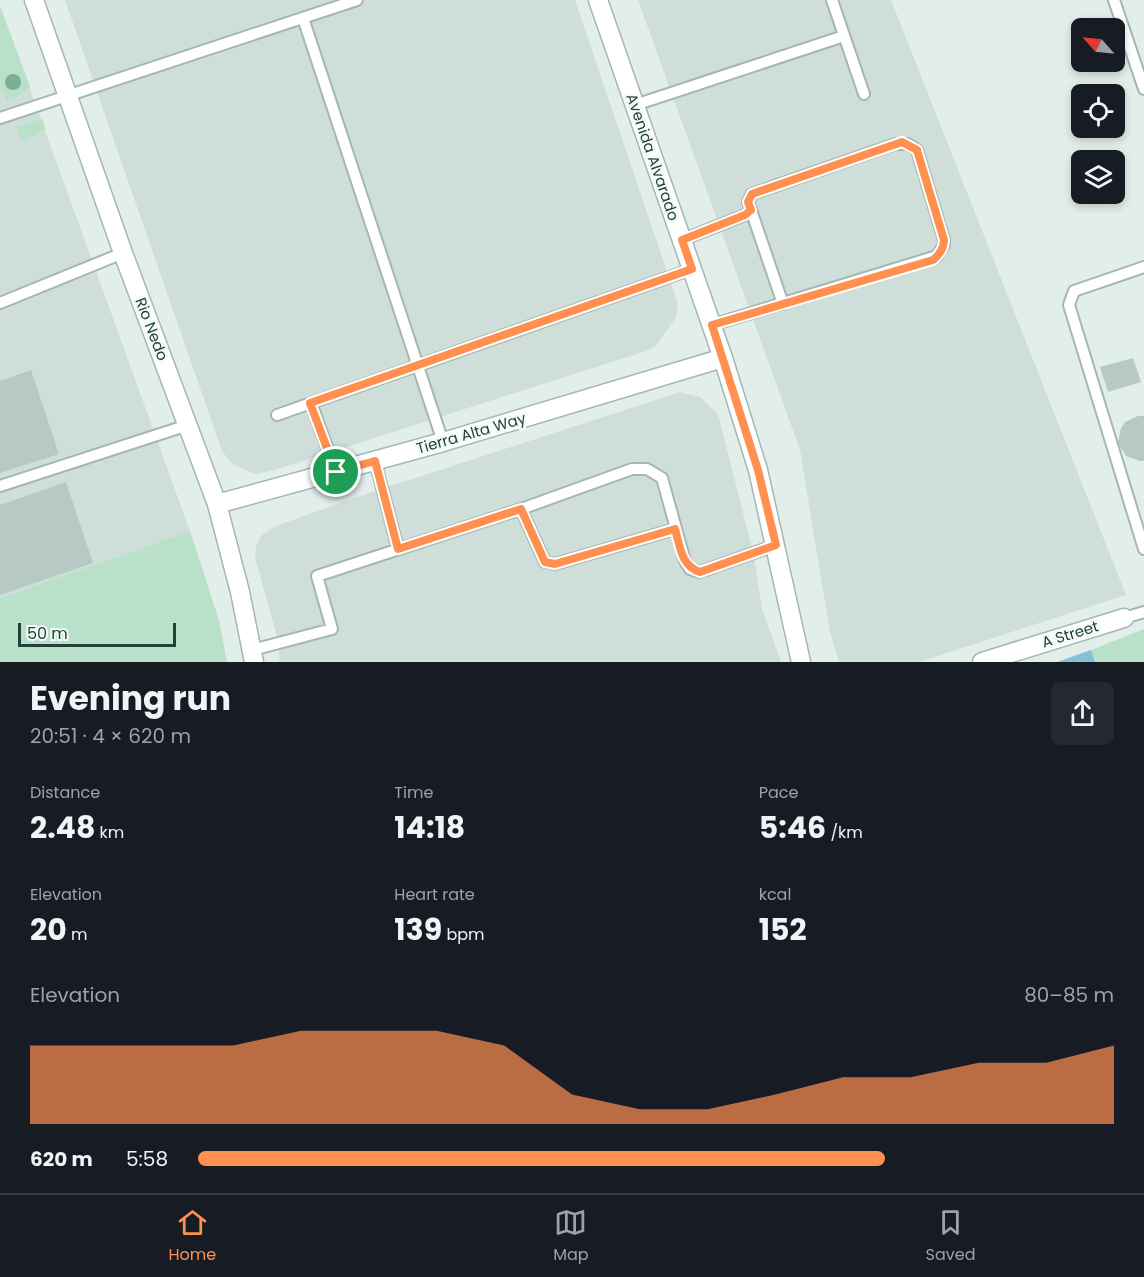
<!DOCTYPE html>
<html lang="en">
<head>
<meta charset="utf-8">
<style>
	body { margin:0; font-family:Poppins,sans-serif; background:#242831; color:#f1f3f6; height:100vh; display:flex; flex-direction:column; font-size:22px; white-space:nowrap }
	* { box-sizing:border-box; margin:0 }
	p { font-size:20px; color:#9ea1a6 }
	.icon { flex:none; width:33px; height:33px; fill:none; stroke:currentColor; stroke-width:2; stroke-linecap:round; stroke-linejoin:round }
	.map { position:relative; height:662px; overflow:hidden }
	.panel { display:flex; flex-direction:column; background:#171b24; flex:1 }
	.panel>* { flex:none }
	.needle { width:39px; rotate:297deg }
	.fabs { position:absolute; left:1071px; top:18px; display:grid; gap:12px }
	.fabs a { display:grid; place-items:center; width:54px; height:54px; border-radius:9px; background:#171b24; box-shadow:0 3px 9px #0003; font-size:30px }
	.scale { position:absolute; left:18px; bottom:15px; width:158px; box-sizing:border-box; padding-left:6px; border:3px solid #20413c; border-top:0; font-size:16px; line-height:21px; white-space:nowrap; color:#20413c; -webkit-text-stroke:4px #f3faf7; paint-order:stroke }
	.pin { position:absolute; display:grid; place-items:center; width:51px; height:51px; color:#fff; margin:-26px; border:3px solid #fff; border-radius:50%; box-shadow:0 2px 6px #0007 }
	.round { display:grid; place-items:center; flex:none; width:63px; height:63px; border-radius:9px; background:#242831 }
	.head { display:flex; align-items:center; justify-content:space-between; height:102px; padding:0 30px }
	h1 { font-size:33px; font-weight:700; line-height:45px }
	.stats { display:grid; grid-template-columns:repeat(3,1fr); gap:9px; height:102px; padding:6px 30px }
	.stats div { display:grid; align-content:center }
	.stats b { font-size:30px; font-weight:700 }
	.stats small { font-size:16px; font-weight:400 }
	.stats p { font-size:16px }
	.chart { height:168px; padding:12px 30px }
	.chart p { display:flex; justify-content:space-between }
	.chart svg { width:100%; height:108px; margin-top:6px; fill:#ff904f; opacity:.7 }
	ul { padding:0 30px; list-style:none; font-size:20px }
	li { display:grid; grid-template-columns:96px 72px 1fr; align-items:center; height:45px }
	li i { height:15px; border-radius:8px; background:#ff904f }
	.dock { display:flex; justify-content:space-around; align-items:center; height:84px; border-top:2px solid #363941; background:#171b24; font-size:16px; color:#9ea1a6 }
	.dock a { display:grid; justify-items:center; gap:3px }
	.dock .on { color:#ff904f }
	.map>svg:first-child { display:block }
	.built { fill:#d0ded9 }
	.green { fill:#b9e1c9 }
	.water { fill:#84c1d9 }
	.building { fill:#b7c9c4 }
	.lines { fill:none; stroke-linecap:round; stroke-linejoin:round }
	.service-casing { stroke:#a4b7b2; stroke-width:14 }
	.minor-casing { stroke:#a4b7b2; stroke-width:21 }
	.tertiary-casing { stroke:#a4b7b2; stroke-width:21 }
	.service { stroke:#fff; stroke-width:10 }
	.minor { stroke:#fff; stroke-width:18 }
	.tertiary { stroke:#fff; stroke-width:18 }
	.tree { fill:#7aaf96 }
	.route-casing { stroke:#fff; stroke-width:12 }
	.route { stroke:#ff904f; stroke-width:8 }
	.labels { text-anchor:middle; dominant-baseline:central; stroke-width:6; stroke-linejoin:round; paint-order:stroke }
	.street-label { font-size:15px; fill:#20413c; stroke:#f3faf7 }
</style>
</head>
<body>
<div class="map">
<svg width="1144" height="662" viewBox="0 0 1144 662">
	<rect width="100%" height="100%" fill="#e2eeea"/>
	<path class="built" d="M65,0H575L678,304L676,317L657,345L646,351L275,470L255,474L232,464L222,451Z
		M638,0H891L1126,595L919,662H839L830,632L800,450Z
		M0,6L190,531L0,598Z
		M680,392L700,397L718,414L754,556L762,609L781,662H280L276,633L255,558L256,546L262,535L276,526L351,499Z"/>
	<path class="green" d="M0,6L30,86L21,95L7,101L0,86Z
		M42,119L46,129L22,142L16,127Z
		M190,531L219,620L227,662H0V598Z
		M1144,629V662H1095L1091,650Z"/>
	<path class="water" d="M1091,650L1095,662H1057Z"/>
	<path class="building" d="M1133,358L1141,382L1108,392L1100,367Z
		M31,370L59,454L0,473V381Z
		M1138,416H1144V461H1140L1126,456L1118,443L1121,428L1125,422Z
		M66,482L93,563L0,595V505Z"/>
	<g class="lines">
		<defs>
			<path id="service" d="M832,0L864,94
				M1114,0L1144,89
				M303,18L443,442
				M635,105L844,36
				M0,118L357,0
				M751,210L783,304
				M682,240L745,215L751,210L748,202L752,194L895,144H908L917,150L944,240V245L937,256L712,325
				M1144,267L1074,291L1069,305L1144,549
				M0,303L123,253
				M311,403L336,472
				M277,415L692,269
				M375,461L398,549
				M0,486L188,425
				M521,509L632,469H647L662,478L685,561L690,569L700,572L776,545
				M1124,618L1144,612
				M252,650L332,629L317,576L521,509L545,562L555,564L675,529"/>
			<path id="minor" d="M217,504L443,442L723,358
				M982,662L1124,618"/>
			<path id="tertiary" d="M34,0L123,253L217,504L240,592L254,662
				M598,0L723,358L758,470L801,662"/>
		</defs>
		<use href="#service" class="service-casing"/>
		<use href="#minor" class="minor-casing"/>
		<use href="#tertiary" class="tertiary-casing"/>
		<use href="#service" class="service"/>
		<use href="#minor" class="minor"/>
		<use href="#tertiary" class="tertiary"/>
	</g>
	<circle class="tree" cx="13" cy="82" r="8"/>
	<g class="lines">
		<defs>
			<path id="route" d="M902,142L917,150L944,240C944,249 939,255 933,260L712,325L758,470L776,545L700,572C681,566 680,546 675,529L555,564L545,562L521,509L398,549L375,461L336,472L310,403L692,269L682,240L745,215L751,210L748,202L752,194Z"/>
		</defs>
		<use href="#route" class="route-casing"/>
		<use href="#route" class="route"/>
	</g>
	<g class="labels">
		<g class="street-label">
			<text transform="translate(653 157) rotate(71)">Avenida Alvarado</text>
			<text transform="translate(152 329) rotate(69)">Rio Nedo</text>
			<text transform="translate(471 433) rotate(-16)">Tierra Alta Way</text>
			<text transform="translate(1070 634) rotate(-17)">A Street</text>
		</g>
	</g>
</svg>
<div class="fabs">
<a><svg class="needle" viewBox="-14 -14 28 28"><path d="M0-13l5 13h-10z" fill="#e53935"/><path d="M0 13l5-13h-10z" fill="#9ea1a6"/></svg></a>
<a><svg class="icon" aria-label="locate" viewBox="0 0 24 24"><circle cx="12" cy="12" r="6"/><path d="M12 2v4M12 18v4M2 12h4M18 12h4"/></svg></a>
<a><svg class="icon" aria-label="layers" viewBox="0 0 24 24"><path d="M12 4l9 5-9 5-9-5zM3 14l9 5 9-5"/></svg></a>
</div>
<div class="scale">50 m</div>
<div class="pin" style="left:336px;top:472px;background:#1e9e55"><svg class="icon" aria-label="arrive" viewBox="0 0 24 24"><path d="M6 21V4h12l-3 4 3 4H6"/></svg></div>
</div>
<section class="panel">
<div class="head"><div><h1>Evening run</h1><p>20:51 · 4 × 620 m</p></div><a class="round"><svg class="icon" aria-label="share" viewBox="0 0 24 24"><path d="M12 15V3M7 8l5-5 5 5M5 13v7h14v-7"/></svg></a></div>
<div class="stats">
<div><p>Distance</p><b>2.48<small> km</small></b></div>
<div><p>Time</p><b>14:18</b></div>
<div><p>Pace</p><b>5:46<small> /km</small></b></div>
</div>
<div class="stats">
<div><p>Elevation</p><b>20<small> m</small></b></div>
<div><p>Heart rate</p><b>139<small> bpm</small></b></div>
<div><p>kcal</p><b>152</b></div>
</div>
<div class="chart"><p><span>Elevation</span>80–85 m</p>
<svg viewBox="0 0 160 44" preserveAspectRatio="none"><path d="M0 44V12L10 12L20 12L30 12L40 6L50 6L60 6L70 12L80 32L90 38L100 38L110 32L120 25L130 25L140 19L150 19L160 12V44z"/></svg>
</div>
<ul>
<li><b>620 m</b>5:58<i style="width:75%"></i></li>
</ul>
</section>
<nav class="dock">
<a class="on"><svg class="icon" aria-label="home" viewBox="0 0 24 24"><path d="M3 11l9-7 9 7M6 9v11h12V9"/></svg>Home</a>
<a><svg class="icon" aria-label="map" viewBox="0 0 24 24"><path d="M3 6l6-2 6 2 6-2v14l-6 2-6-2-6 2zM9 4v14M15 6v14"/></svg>Map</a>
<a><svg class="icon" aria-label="saved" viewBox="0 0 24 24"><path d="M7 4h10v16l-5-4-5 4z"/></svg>Saved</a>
</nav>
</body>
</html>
